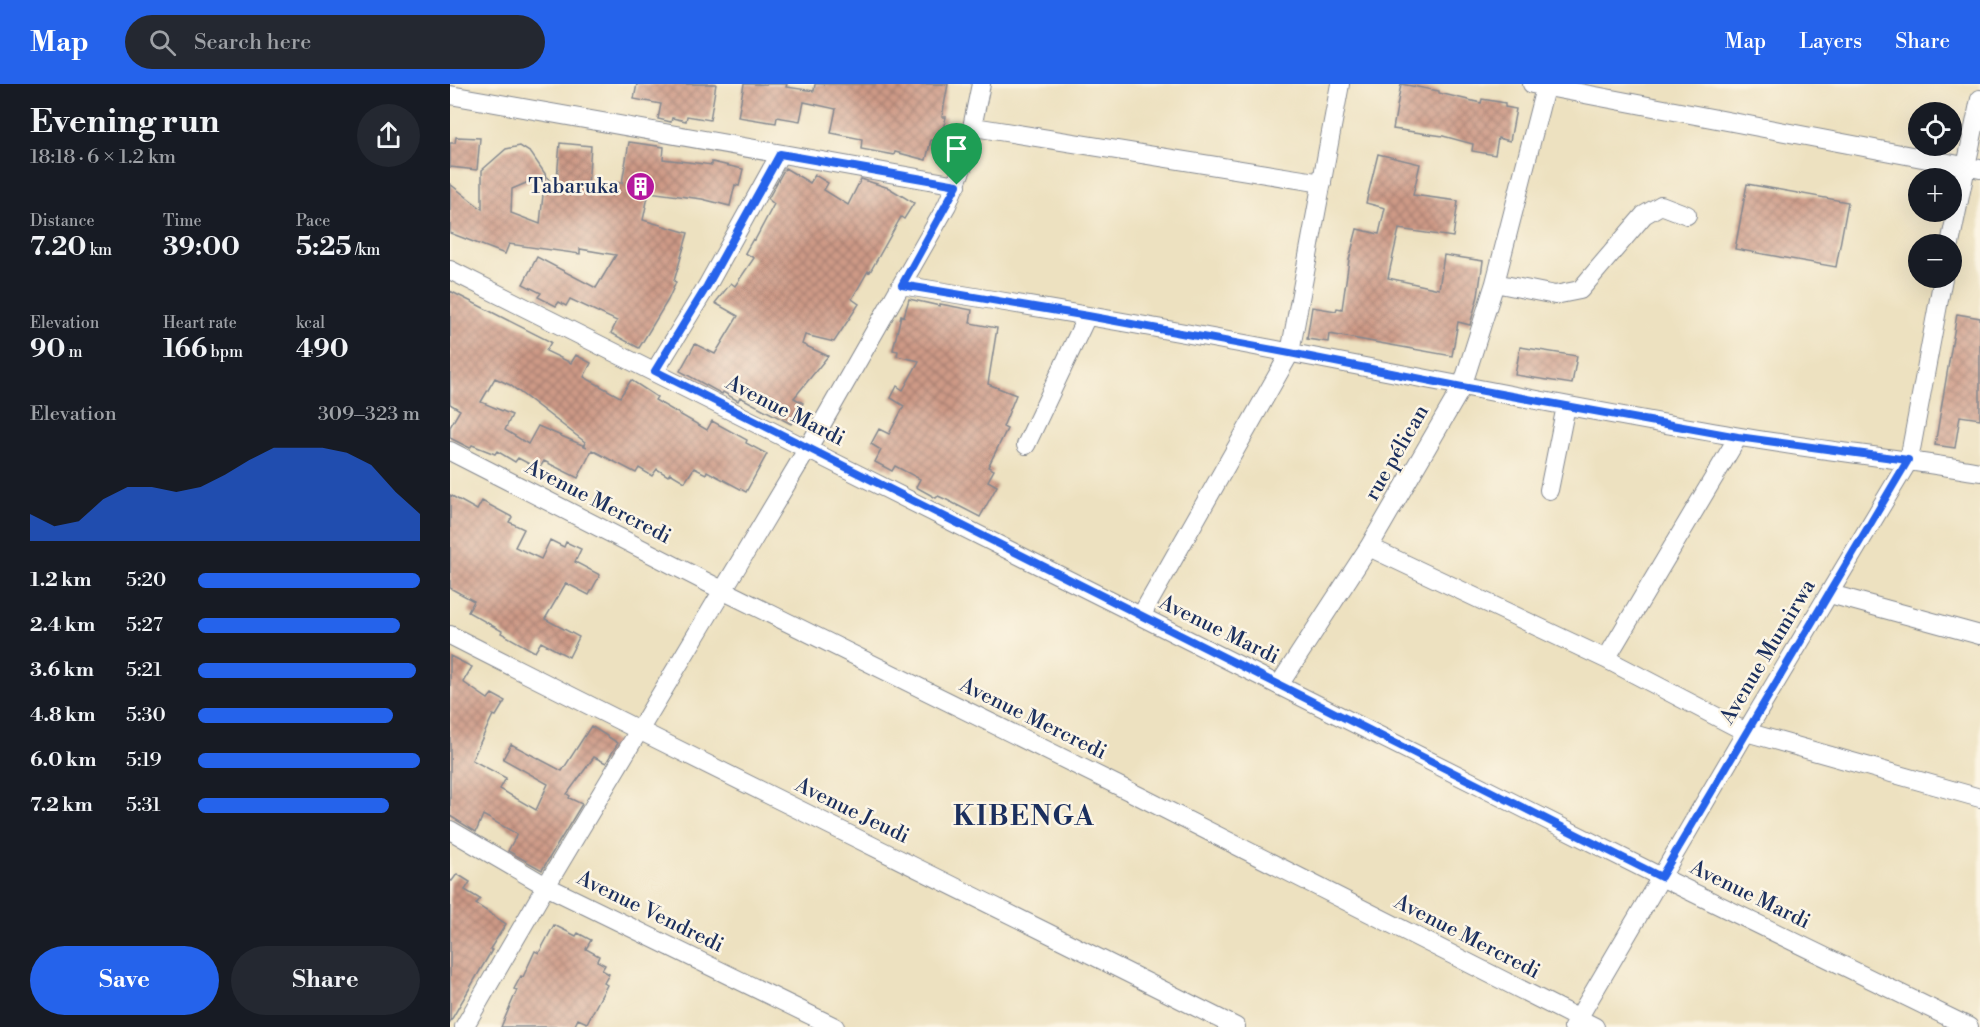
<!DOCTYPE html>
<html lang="en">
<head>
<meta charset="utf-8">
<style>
	body { margin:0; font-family:"Libre Bodoni",serif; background:#242831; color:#f1f3f6; height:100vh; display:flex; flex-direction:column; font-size:22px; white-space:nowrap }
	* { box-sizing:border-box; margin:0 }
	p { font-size:20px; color:#9ea1a6 }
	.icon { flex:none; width:33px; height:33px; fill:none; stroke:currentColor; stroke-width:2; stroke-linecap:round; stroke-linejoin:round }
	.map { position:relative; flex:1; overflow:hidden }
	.sheet { display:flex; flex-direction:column; background:#171b24; width:450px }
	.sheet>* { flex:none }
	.fabs { position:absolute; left:1458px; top:18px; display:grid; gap:12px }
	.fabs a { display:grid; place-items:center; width:54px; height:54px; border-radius:50%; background:#171b24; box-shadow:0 6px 24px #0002; font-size:30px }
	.pin { position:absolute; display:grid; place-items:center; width:51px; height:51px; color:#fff; margin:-62px -26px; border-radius:50% 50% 50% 0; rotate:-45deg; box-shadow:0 0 6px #0007 }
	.pin .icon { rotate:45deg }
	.round { display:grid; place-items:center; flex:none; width:63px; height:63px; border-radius:32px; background:#242831 }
	.head { display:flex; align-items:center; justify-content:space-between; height:102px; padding:0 30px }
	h1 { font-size:33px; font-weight:800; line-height:45px }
	.figures { display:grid; grid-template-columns:repeat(3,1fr); gap:9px; height:102px; padding:6px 30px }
	.figures div { display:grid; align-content:center }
	.figures b { font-size:26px; font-weight:800 }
	.figures small { font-size:16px; font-weight:400 }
	.figures p { font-size:16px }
	.chart { height:168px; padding:12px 30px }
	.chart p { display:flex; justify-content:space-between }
	.chart svg { width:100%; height:108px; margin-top:6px; fill:#2563eb; opacity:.7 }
	.action { display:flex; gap:12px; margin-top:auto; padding:12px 30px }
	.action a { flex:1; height:69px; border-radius:36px; background:#2563eb; color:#fff; font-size:24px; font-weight:800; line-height:69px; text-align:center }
	.action a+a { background:#242831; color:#f1f3f6 }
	ul { padding:0 30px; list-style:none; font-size:20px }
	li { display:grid; grid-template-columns:96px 72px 1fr; align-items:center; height:45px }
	li i { height:15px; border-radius:8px; background:#2563eb }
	header { display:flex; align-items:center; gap:36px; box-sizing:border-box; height:84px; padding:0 30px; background:#2563eb; color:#fff }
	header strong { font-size:28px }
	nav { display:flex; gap:33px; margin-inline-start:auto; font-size:21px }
	.search { width:420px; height:54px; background:#242831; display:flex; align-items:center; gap:15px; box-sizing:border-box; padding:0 21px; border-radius:33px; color:#9ea1a6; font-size:22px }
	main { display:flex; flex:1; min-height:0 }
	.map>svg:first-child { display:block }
	.building { fill:url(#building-cross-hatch); fill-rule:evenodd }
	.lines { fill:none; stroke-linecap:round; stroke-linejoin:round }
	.minor-casing { stroke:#84888f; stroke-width:20 }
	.minor { stroke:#fff; stroke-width:18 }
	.route-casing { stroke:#fff; stroke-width:12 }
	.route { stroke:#2563eb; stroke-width:8 }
	.labels { text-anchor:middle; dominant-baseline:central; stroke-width:5; stroke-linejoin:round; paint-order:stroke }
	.poi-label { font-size:21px; fill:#1b2f5e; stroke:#fcf5e5; text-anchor:end }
	.street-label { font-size:21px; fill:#1b2f5e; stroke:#fcf5e5 }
	.district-label { font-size:27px; font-weight:bold; letter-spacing:1.5px; fill:#1b2f5e; stroke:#fcf5e5 }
</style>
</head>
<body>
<header>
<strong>Map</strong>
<div class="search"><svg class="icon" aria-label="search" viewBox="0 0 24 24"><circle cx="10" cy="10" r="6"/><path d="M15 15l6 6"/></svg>Search here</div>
<nav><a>Map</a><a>Layers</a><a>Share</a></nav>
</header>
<main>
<section class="sheet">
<div class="head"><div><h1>Evening run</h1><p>18:18 · 6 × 1.2 km</p></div><a class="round"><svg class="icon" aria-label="share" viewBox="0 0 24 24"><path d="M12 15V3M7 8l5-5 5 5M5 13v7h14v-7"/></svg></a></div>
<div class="figures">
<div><p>Distance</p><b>7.20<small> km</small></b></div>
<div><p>Time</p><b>39:00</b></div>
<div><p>Pace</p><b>5:25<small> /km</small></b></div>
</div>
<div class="figures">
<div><p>Elevation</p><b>90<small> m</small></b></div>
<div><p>Heart rate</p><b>166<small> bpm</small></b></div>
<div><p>kcal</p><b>490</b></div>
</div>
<div class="chart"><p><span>Elevation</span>309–323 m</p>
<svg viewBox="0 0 160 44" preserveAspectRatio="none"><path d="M0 44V33L10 38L20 36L30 27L40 22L50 22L60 24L70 22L80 17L90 11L100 6L110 6L120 6L130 8L140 13L150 24L160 33V44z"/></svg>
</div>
<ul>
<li><b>1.2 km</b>5:20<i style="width:100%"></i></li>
<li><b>2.4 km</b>5:27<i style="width:91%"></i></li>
<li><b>3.6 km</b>5:21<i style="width:98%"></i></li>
<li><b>4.8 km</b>5:30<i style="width:88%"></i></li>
<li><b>6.0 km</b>5:19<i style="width:100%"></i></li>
<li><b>7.2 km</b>5:31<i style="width:86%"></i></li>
</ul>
<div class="action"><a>Save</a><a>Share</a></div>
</section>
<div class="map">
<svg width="1530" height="943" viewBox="0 0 1530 943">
	<defs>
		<pattern id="building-cross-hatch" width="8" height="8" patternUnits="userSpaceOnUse" patternTransform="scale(1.5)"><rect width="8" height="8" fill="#ce9a86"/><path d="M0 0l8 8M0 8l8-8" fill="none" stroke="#a67e71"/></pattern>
	</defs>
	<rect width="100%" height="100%" fill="#fcf5e5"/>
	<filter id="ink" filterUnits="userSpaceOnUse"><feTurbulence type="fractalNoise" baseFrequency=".0167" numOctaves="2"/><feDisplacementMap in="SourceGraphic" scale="12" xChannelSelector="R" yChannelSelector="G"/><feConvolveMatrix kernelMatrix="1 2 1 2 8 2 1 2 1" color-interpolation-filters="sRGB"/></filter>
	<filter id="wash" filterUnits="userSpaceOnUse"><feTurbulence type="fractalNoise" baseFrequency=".008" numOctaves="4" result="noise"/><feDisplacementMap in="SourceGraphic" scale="24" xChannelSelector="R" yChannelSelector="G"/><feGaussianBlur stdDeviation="1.35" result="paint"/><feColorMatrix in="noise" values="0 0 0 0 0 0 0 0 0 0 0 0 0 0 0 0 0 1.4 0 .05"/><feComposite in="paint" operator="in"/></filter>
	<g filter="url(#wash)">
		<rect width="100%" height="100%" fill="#ede1c0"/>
		<g id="blocks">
			<path class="building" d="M187,0H266L260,36L237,32L236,37L222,34L221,38L208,35L211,20L184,15Z
				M294,0H337L336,3L364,7L365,0H498L492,33H496L490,58L481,56L476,76L445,68L444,71L411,65L412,55L381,49L386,25L354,18L350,37L327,33L326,39L288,33Z
				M951,0L989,7V9L1031,19L1032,15L1055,19V23L1066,25L1060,57L1048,54L1045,71L1022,67L1023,60L993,52L943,45Z
				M6,53L30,54L27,86L0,83V59H5Z
				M179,58L214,63L213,75L262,81V78L293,85L289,102L285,101L280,122L252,115L199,108L193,136L238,149L224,197L226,198L218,216L189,264L161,249L167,237L120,215L116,222L109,218L106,222L88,213L91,209L73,200L87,173L146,204L166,171L130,165V170L59,160L55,170L0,149V100L32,125V86L56,65L70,62L81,69L106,106L110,59L141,62L138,102L164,105L165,99H172ZM95,91L90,140L61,129L62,105Z
				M928,70L970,80L963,111L1008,117L1003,153L949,145L938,194L989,205L994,171L1033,177L1028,212L1020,241L1008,238L1002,272L879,250L878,258L857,255L862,223L886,227L887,224L892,225L899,176L907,145L929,150L935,124L916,119Z
				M335,84L360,99L365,91L378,99L374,106L398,121L411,95L439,104L464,119L454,135L451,133L420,188L418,187L402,215L409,220L384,258L355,251L352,260L378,272L344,314L353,319L341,340L290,313L288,317L273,308L272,310L230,287L245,260L265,270L288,232L265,219L281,199L285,202L304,174L295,169L303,155L305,156L324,120L318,115Z
				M1297,100L1398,118L1386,183L1285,165Z
				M0,207L101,258L96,267L121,279L126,271L141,279L134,293L170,313L181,296L207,313L205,316L257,346L262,337L297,356L296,359L317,370L296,408L257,387L256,390L244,384L235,398L220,389L218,392L207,385L202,392L189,384L186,389L142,366L128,394L94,377L89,385L68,374L65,378L47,367L45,370L22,361L20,364L0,354V343L10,326L0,320ZM45,294L60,301L135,358L134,361L137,363L88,342L78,360L55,346L62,331L31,318Z
				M459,215L490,222V220L522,226L520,239L547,244L538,300L566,311L553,343L557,345L538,383L544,386L538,397L547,402L530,433L497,416L488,412L486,414L466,403L470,395L445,382L442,387L425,378L431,366L421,360L429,345L439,350L454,322L441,314L447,302L453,306L469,277L447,272L448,267L443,266L451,231L454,232Z
				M1507,230L1530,234V335L1510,332L1505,364L1485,361Z
				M1070,263L1127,272L1122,300L1065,291Z
				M0,411L27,426L32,417L62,433L59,438L74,445L65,463L91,475L100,456L114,463L116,458L131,465L125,478L150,491L139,511L116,499L95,535L129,553L119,573L91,558L85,568L51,549L52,547L18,528L24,517L0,504Z
				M0,572L22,583L13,598L38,615L42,610L55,617L46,632L43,631L22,676L56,694L50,705L86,726L98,700L53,675L61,660L112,687L141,642L168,659L156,679L144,673L117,710L120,712L119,714L132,720L92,786L58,767L67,750L33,731L26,748L0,732Z
				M7,790L20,798L15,806L30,815L26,820L56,840L40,865L42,866L0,938V796L2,797Z
				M104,841L126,852L128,849L141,856L136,865L149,872L147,877L155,881L152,886L159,890L154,899L157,901L137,939L128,935L124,943H51L67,906L64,905L71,892L73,893L85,867L89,869Z"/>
		</g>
	</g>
	<g filter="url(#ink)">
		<use href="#blocks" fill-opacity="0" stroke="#84888f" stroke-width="1.5"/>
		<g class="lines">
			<defs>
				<path id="minor" d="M1082,0L1530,85
					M0,11L507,101
					M524,43L872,99
					M1500,160L1530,15
					M0,186L1211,793L1519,943
					M1045,199L1105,211L1130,206L1194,131L1211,121L1237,131
					M451,201C582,222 712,244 842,269C989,297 1137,327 1285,352C1366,366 1449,374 1530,388
					M205,287L257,202L330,70
					M576,361L637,232
					M0,367L274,507L689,712L1145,943
					M1099,406L1116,322
					M919,463L1156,575L1296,648L1530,714
					M1380,510L1530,551
					M691,532L840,269L890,0
					M0,551C261,684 524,811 786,943
					M1156,575L1288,353
					M829,601L919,463L1012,303L1045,199L1096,0
					M0,746L96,802L385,943
					M14,943L96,802L358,364L497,121L515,77L531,0
					M1123,943L1296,648L1459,376L1493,194"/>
			</defs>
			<use href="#minor" class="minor-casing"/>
			<use href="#minor" class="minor"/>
		</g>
	</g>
	<g class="lines" filter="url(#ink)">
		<defs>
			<path id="route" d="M330,70L507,101L452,201L638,232L840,269L1012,303L1288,353L1458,376L1211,793L205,287L257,202Z"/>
		</defs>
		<use href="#route" class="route-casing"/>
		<use href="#route" class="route"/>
	</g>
	<defs>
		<symbol id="building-disc" viewBox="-11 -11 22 22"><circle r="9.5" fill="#b5179e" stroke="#fcf5e5"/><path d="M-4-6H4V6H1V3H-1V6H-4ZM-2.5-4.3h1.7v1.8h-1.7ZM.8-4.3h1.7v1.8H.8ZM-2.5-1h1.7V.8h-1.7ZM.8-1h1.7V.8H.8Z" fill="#fff"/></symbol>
	</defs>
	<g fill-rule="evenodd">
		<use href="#building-disc" x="174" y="86" width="33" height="33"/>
	</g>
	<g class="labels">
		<g class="poi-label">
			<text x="169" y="103">Tabaruka</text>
		</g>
		<g class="street-label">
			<text transform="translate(335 327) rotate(27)">Avenue Mardi</text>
			<text transform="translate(947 369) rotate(-60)">rue pélican</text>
			<text transform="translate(148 418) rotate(27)">Avenue Mercredi</text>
			<text transform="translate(769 546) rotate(26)">Avenue Mardi</text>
			<text transform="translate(1318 568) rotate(-59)">Avenue Mumirwa</text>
			<text transform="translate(583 635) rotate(26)">Avenue Mercredi</text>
			<text transform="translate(402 727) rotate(26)">Avenue Jeudi</text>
			<text transform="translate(1300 811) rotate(26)">Avenue Mardi</text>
			<text transform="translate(200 828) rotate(26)">Avenue Vendredi</text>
			<text transform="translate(1017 853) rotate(27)">Avenue Mercredi</text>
		</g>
		<g class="district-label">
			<text x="574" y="733">KIBENGA</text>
		</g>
	</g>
</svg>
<div class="fabs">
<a><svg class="icon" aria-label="locate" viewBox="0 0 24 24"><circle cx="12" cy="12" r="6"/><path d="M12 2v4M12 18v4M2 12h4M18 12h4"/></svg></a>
<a>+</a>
<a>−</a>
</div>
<div class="pin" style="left:507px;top:101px;background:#1e9e55"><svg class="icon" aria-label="arrive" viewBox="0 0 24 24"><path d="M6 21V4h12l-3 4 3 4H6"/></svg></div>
</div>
</main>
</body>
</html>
